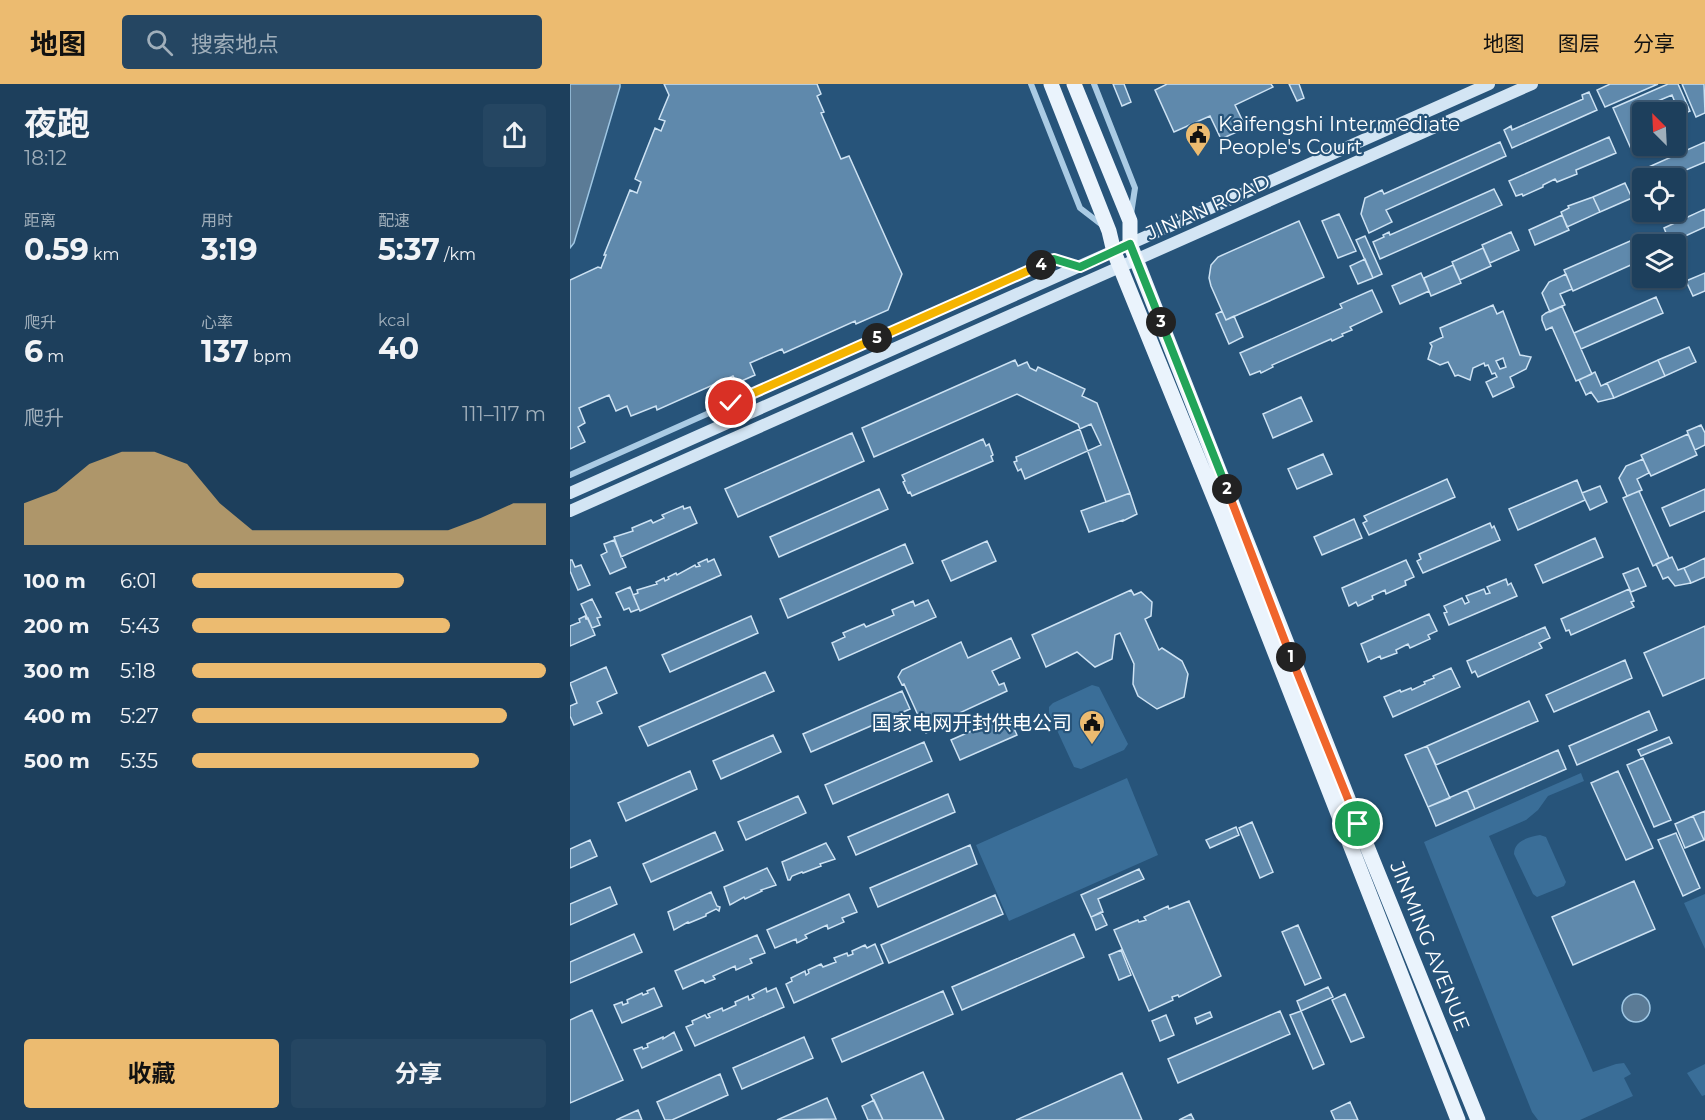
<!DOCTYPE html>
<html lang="zh">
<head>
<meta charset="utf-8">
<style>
	body { margin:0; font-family:Montserrat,"Noto Sans SC",sans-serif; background:#254662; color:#f1f3f6; height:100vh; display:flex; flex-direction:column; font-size:22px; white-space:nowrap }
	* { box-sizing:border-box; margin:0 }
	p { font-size:20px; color:#a0afbb }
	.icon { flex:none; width:33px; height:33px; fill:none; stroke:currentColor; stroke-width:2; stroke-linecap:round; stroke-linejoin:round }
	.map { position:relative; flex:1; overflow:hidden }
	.drawer { display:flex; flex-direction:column; background:#1d3f5c; width:570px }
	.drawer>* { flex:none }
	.needle { width:39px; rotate:336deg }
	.buttons { position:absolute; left:1062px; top:18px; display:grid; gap:12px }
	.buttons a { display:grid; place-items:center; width:54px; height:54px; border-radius:6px; background:#1d3f5c; box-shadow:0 2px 4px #0004,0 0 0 2px #3b5872; font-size:30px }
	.pin { position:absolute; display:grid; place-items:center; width:51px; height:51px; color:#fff; margin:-26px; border:3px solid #fff; border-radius:50%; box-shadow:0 2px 6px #0007 }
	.km { position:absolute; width:30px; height:30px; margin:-15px; border-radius:50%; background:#222; color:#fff; font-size:16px; line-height:30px; text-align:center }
	.round { display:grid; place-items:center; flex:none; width:63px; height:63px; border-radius:6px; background:#254662 }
	.overview { display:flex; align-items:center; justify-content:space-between; height:102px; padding:0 24px }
	h1 { font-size:33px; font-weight:700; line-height:45px }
	.metrics { display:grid; grid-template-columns:repeat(3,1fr); gap:9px; height:102px; padding:6px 24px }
	.metrics div { display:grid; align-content:center }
	.metrics b { font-size:30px; font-weight:700 }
	.metrics small { font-size:16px; font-weight:400 }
	.metrics p { font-size:16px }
	.chart { height:168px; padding:12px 24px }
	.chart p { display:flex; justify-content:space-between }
	.chart svg { width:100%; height:108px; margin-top:6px; fill:#ecbb70; opacity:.7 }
	.primary-button { display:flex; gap:12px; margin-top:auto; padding:12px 24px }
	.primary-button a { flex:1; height:69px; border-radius:6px; background:#ecbb70; color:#111; font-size:24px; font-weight:700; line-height:69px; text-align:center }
	.primary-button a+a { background:#254662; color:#f1f3f6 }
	ul { padding:0 24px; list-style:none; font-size:20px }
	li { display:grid; grid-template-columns:96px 72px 1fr; align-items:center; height:45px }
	li i { height:15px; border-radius:8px; background:#ecbb70 }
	header { display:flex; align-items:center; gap:36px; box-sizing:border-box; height:84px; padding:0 30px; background:#ecbb70; color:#111 }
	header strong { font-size:28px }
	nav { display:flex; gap:33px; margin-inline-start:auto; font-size:21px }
	.search { width:420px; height:54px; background:#254662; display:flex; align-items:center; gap:15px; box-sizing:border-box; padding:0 21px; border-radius:6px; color:#a0afbb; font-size:22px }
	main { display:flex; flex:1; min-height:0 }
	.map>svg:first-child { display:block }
	.green { fill:#3a6e98 }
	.water { fill:#5b7b96; stroke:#9fc7e4; stroke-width:1.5 }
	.building { fill:#5f89ac; stroke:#cde2f3; stroke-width:1.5; fill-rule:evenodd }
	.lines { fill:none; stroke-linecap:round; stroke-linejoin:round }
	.minor { stroke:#aacbe4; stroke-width:6 }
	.secondary { stroke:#d3e5f4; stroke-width:12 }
	.primary { stroke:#eaf3fc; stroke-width:15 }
	.split-1-casing { stroke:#fff; stroke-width:12 }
	.split-2-casing { stroke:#fff; stroke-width:12 }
	.split-3-casing { stroke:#fff; stroke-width:12 }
	.split-4-casing { stroke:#fff; stroke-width:12 }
	.split-5-casing { stroke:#fff; stroke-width:12 }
	.split-6-casing { stroke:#fff; stroke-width:12 }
	.split-1 { stroke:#f0652b; stroke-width:8 }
	.split-2 { stroke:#f0652b; stroke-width:8 }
	.split-3 { stroke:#22a559; stroke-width:8 }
	.split-4 { stroke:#22a559; stroke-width:8 }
	.split-5 { stroke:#f5b400; stroke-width:8 }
	.split-6 { stroke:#f5b400; stroke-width:8 }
	.labels { text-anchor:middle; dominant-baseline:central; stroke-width:4.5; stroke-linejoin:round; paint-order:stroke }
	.poi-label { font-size:20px; fill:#fff; stroke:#27547a; text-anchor:start }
	.street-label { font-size:20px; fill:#fff; stroke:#27547a }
</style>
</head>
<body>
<header>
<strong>地图</strong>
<div class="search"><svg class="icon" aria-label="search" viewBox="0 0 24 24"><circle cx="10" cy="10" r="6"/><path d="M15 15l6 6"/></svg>搜索地点</div>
<nav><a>地图</a><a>图层</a><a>分享</a></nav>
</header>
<main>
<section class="drawer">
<div class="overview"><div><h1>夜跑</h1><p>18:12</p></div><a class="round"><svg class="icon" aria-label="share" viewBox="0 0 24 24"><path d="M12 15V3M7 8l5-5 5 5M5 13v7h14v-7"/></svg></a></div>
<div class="metrics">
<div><p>距离</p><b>0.59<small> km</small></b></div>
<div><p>用时</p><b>3:19</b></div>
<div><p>配速</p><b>5:37<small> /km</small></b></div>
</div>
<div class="metrics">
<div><p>爬升</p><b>6<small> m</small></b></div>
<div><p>心率</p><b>137<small> bpm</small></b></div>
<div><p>kcal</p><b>40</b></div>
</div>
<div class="chart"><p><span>爬升</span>111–117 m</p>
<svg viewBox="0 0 160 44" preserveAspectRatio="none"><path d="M0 44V27L10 22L20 11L30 6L40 6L50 11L60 27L70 38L80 38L90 38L100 38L110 38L120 38L130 38L140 33L150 27L160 27V44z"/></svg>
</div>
<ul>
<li><b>100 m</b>6:01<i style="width:60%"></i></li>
<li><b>200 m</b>5:43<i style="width:73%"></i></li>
<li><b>300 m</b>5:18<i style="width:100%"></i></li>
<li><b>400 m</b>5:27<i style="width:89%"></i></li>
<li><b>500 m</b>5:35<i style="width:81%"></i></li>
</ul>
<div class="primary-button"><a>收藏</a><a>分享</a></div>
</section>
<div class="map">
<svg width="1135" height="1036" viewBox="0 0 1135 1036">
	<rect width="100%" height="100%" fill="#27547a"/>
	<path class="green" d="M522,601L529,603L558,660L554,666L511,685L504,683L479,629V623L483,619Z
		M1011,689L1014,697L978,712L968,726L956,736L919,752L1023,988L1046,980L1054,979L1061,990L1054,994L1063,1012L1010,1036H968L962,1028L854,758Z
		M557,694L588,771L439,837L406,761Z
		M970,751L976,753L996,798L994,802L967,813L963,810L944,770C944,757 958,753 970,751Z
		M1135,810V865L1114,819Z
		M1135,980V1011L1132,1012L1117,989Z"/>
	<path class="water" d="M0,0H50V3L4,159L0,164Z
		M1052 924a14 14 0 1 1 28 0a14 14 0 1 1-28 0Z"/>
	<path class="building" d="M94,0H247L251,10L247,12L254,28L251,29L271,75L279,72L332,190L318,226L286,240L285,237L214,269L212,265L180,279L185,291L167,299L163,292L87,326L86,322L61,332L57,322L46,327L39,311L9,324L15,339L8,343L15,358L0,365V196L28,183L31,184L36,171H34L60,106L67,109L71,98L65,95L85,44L91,47L95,37L89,35L99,11Z
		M543,0H554L561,18L552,22Z
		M597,0H701L703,3L665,21L676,44L651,55L640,32L604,48L585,6Z
		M719,0H729L734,14L727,17Z
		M1040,0H1088L1035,23L1027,6Z
		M1098,0H1108L1120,27L1110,31L1102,11L1064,27L1070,41L1072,40V62H1087L1067,70L1062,67L1043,24Z
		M1112,0H1134L1135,29L1126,33Z
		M1019,8L1027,26L942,64L934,46L941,42L942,46L1013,15L1012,11Z
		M1039,53L1046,69L1006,86L1007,90L987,98L985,95L973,101V103L953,112L952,110L946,112L939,97Z
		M930,58L936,72L816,126L822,138L799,149L791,130L795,114L812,106L814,110Z
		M1135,58V78L1097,94H1075L1072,86Z
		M1055,99L1062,114L1030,128L1023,113Z
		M924,105L932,121L810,175L803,158L814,153L813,151L819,148L820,151Z
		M1023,113L1030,128L997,143L991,128L999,124L998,122Z
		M1135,125V143L1100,159L1094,144Z
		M769,130L786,167L768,174L752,137Z
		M992,131L999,146L965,161L959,146Z
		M729,137L754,193L656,236L641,202L639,194L641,181L648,173Z
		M941,148L949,166L920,179L912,161Z
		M795,152L812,190L803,194L786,156Z
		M1067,154L1072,165V176L1003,207L994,186Z
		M913,164L921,182L890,196L882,178Z
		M795,175L803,194L788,200L780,182Z
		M883,181L891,199L861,212L854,194Z
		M851,189L859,207L830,220L822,202Z
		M1135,189V207L1123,212L1116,197Z
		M996,190L1002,205L990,210L995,221L980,228L972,209L979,198Z
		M802,206L812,228L780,243L782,246L772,250L773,252L762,257L761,255L702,281L703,283L691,289L690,287L680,291L670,269L772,224L770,220Z
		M1086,213L1093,229L1011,265L1004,249Z
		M923,221L927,230L933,227L950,271L961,273L956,285L940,293L944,303L923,313L916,298L927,293L925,289L922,290L918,281L915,282L914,279L903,284L900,296L888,291L885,292L878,278L870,281L858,275L862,262L860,259L873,253L870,244ZM933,274L936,283L930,285L926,277Z
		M992,222L1022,290L1006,297L982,243L976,246L972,236V232L976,229Z
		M652,227L656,236L664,232L673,253L659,260L646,230Z
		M1119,263L1126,278L1095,292L1088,276Z
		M445,276L448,282L457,278L460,284L466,287L468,283L515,305L512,312L527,319L560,409L536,418L508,340L447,310L304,373L292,344Z
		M1088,276L1095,292L1044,314L1037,299Z
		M1025,288L1031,302L1037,299L1044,314L1028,318L1021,308L1016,311L1009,296Z
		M731,313L742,337L703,354L693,330Z
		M521,340L531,361L455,395L451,385L448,387L444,378L447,377L446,373Z
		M1131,341L1135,349V361L1125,366L1117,347Z
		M282,349L294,377L168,433L155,405Z
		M1118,350L1127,371L1081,392L1071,371Z
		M413,355L416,362L419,360L423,371L421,372L423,377L342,412L340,408L338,409L333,398L335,397L332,391Z
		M753,370L762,390L727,405L718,385Z
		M1073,375L1079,389L1067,395L1072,406L1057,412L1049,394L1056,382Z
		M877,395L885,413L799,451L793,439L797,437L794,432Z
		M1007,396L1015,416L948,446L939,425Z
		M1030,402L1037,418L1020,426L1012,409Z
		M309,405L318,425L209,473L200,453Z
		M1135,405V427L1100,442L1092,424Z
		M1069,407L1099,474L1083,482L1053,414Z
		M560,409L567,430L553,437V436L519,448L511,427Z
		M113,422L114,425L120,423L127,439L51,473L44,453L63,447L62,444L81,436L83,439L94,434L92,431Z
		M784,435L792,454L752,471L744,453Z
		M920,439L922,444L924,442L930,456L853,489L847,477L851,475L849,470Z
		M1025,454L1033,473L973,499L965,481Z
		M44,456L56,483L40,490L31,471L37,468L34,460Z
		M417,457L426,477L381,497L372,477Z
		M335,460L343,479L218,534L210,515Z
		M1102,473L1108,486L1114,484L1121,499L1105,502L1098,493L1093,495L1086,480Z
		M1135,474V493L1121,499L1114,484Z
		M137,475L138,478L144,475L151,491L70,527L63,511L68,509L67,506L87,500L86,498L94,494L95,497L99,495L98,493L106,489L107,491L125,481L126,483L130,482L128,479Z
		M0,476H2L5,483L11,481L20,501L8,506L0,487Z
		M836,476L844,493L835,497L836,501L816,510L815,506L802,512L803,515L788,522L786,518L779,522L772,504Z
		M1068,484L1076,502L1061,508L1053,490Z
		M936,495L938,501L941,499L947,512L879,541L874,529L877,528L874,522L892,514L895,520L899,518L896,512L914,505L916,510L920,509L917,503Z
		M60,503L69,525L61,528L59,524L54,526L46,509Z
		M1059,505L1064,517L1061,518L1064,523L1001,551L999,546L996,547L991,535Z
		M561,506L564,511L571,508L582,518L581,532L575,535L589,566L592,564L612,577L618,590L614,613L587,625L568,612L563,600L564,580L550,549L545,551L542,575L525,583L507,568L476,583L462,551Z
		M22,515L31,533L27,534L30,541L22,544L11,520Z
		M358,516L366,533L269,576L262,559L275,553L273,549L294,540L296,543L324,531L322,526L343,517L345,522Z
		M859,530L867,547L858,551L860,555L840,564L838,560L826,566L827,569L811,575L810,572L798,578L791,560Z
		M15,532L16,535L18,534L25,551L0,562V542L10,538L9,535Z
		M181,532L188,549L100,588L92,571Z
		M1135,542V594L1093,612L1074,569Z
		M975,543L980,554L969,559L972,564L908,593L905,587L902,589L897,577Z
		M441,554L450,574L422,587L429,601L434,599L437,607L372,637L374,641L356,649L334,600L332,601L328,593L332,586L391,558L398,574Z
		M1055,576L1062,594L984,628L976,611Z
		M36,583L47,609L27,618L32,629L4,641L0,632V622L7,619L0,599Z
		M881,584L890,603L823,633L814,613L830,606L831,608L841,604L842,606L855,600L854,598L864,594L863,592Z
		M195,588L204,607L78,662L69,643Z
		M332,607L340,625L241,668L233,650Z
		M959,617L968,637L866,681L857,662Z
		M1079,627L1087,646L1007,681L999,662Z
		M438,631L447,651L390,676L381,656Z
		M203,651L211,668L151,695L143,677Z
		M1099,653L1102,659L1071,672L1068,666Z
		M354,658L362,677L263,720L255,701Z
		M857,662L880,714L858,723L835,671Z
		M988,666L996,685L905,725L897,706Z
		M1073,674L1101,736L1084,743L1057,681Z
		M120,687L127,705L56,737L48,719Z
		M1048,687L1083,764L1056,776L1021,699Z
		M897,706L905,725L866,742L858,723Z
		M378,710L385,728L286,771L278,753Z
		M228,712L236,729L176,756L168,738Z
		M1135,727V755L1134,756L1123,732Z
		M1123,732L1134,756L1115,764L1105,740Z
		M682,738L703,788L690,794L669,744Z
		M666,743L669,751L640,764L636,756Z
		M145,748L153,766L81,798L73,780Z
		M1106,749L1130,804L1113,812L1088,756Z
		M20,756L27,772L0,784V765Z
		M256,759L265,775L250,780L251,782L233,789L232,788L222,792L220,796H218L212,778Z
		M400,761L407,780L308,823L300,804Z
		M197,784L206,801L191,806L192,807L175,815L174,813L160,821L154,803Z
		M569,785L574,795L528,815L533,828L521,833L511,811Z
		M1064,797L1085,845L1003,881L982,833Z
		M40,803L47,820L0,841V820Z
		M141,808L147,822L150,823L149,827L146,825L136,830V832L119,839L118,838L104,846L98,828Z
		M279,810L287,828L272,834L274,838L258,845L257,841L235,851L237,854L227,859L226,855L205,864L197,846Z
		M425,811L433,830L319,879L311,861Z
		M619,817L651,892L609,913L608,911L602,913L603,916L579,927L544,846L568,836L569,838L576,836L574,833L598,822L599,825Z
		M531,828L537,841L526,846L521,833Z
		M728,841L751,894L735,901L712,848Z
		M64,850L72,868L0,899V878Z
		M504,850L514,873L392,926L382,903Z
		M187,851L195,869L180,875L182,879L166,886L165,882L143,892L145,895L135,899L133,896L113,905L105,887Z
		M305,860L313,879L224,919L216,900L222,897L221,894L235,887L236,891L239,889L238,886L251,880L253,883L266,878L264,874L277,869L278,872L283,870L282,867L295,861L297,864Z
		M551,866L561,891L549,896L539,871Z
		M758,903L763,913L731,927L727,917Z
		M84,904L92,922L52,939L44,921L52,918L53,921L58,919L57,916L72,909L73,911L78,909L77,907Z
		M196,904L197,908L206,904L214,923L125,962L116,943L123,940L122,937L135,931L137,934L140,933L138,930L152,924L153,927L166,921L165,918L178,912L179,916L184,914L182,911Z
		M373,907L383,930L272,978L262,955Z
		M775,910L794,953L781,958L762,916Z
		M22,926L53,996L0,1019V936Z
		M710,927L720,950L608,999L598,975Z
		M731,927L754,980L743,985L720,931Z
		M640,928L642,933L627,940L625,934Z
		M596,931L604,951L590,957L582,937Z
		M104,948L112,966L72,984L64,966L72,963L73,965L78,963L77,960L93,953V955Z
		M234,953L243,974L172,1005L163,984Z
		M353,988L374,1036H313L301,1011Z
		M552,989L572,1036H446Z
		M150,990L158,1011L102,1036H95L87,1018Z
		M257,1014L266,1035L207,1036Z
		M304,1016L313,1036H298L292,1022Z
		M780,1018L788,1036H765L761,1027Z
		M68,1026L72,1036H46Z
		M621,1030L624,1036H609Z"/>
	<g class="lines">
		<path class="minor" d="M461,0L510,124L532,141
			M524,0L565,104L561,130
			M0,391L484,175L506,182"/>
		<path class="secondary" d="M0,409L919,0
			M0,427L962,0"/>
		<path class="primary" d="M481,0L539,147L544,168L651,431L888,1036
			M504,0L560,137V160L788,740L908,1036"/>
	</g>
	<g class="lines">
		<defs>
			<path id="split-1" d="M721,573L788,740"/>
			<path id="split-2" d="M657,405L721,573"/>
			<path id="split-3" d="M591,238L657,405"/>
			<path id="split-4" d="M471,181L484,175L510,183L560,160L591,238"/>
			<path id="split-5" d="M307,254L471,181"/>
			<path id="split-6" d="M161,319L307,254"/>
		</defs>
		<use href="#split-1" class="split-1-casing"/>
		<use href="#split-2" class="split-2-casing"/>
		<use href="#split-3" class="split-3-casing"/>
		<use href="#split-4" class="split-4-casing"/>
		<use href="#split-5" class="split-5-casing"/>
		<use href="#split-6" class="split-6-casing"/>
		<use href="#split-1" class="split-1"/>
		<use href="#split-2" class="split-2"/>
		<use href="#split-3" class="split-3"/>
		<use href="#split-4" class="split-4"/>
		<use href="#split-5" class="split-5"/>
		<use href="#split-6" class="split-6"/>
	</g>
	<defs>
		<symbol id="civic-pin" viewBox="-11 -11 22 30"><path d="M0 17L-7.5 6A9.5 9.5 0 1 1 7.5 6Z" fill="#ecbb70" stroke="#27547a"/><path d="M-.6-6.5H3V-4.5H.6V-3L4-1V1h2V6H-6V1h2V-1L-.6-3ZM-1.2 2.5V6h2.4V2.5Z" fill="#111"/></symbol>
	</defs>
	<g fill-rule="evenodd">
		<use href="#civic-pin" x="613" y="36" width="30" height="40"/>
		<use href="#civic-pin" x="507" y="624" width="30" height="40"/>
	</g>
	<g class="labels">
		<g class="poi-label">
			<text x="648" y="40">Kaifengshi Intermediate<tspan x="648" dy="23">People's Court</tspan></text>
			<text x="502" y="639" text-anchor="end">国家电网开封供电公司</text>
		</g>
		<g class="street-label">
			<text transform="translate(638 123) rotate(-24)">JIN'AN ROAD</text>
			<text transform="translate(860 862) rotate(68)">JINMING AVENUE</text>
		</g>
	</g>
</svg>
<div class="buttons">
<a><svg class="needle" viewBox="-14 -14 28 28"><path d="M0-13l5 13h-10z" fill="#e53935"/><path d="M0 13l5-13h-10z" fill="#a0afbb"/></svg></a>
<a><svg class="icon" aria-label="locate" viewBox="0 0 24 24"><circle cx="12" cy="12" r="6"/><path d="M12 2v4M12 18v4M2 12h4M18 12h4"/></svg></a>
<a><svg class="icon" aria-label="layers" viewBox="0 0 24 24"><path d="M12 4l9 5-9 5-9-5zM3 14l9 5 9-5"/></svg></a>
</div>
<div class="pin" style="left:788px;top:740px;background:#1e9e55"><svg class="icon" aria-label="arrive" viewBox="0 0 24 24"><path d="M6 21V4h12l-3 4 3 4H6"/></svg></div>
<div class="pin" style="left:161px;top:319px;background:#d93025"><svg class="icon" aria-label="check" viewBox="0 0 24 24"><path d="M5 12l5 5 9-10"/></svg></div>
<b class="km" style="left:721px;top:573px">1</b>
<b class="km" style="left:657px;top:405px">2</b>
<b class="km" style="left:591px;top:238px">3</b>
<b class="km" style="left:471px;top:181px">4</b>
<b class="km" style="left:307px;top:254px">5</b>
</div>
</main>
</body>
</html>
